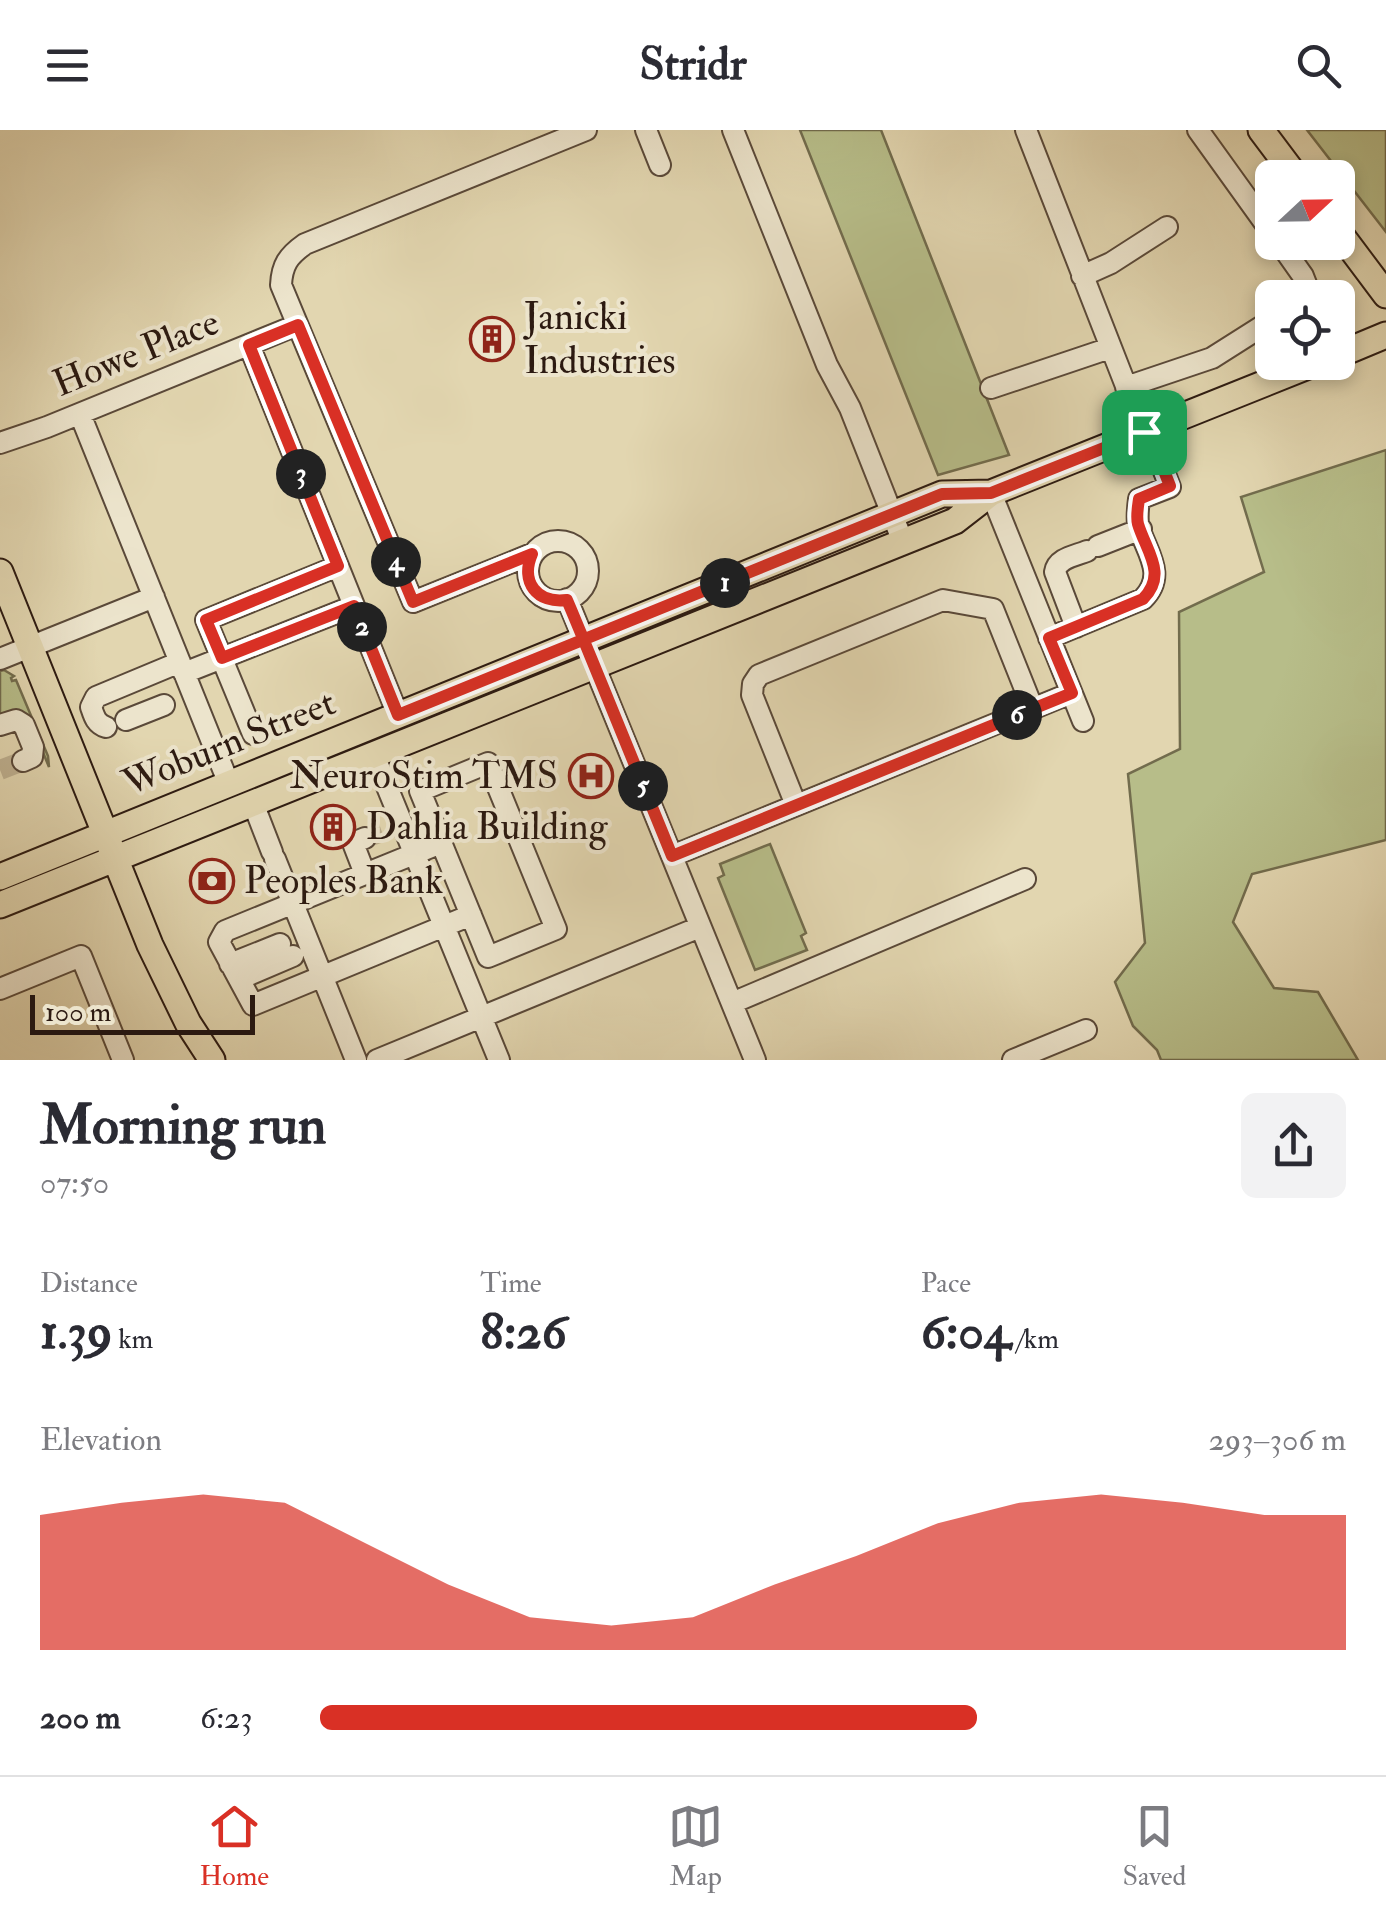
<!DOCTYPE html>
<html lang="en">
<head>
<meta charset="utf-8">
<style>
	body { margin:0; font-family:"IM FELL Double Pica",serif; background:#f2f2f3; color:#2b2b33; height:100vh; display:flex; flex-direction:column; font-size:38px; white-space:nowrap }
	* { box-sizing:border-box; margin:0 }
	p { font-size:32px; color:#7c7c81 }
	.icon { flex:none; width:55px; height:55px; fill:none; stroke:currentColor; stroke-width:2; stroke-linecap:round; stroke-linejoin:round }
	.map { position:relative; height:930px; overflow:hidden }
	.panel { display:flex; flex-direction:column; background:#fff; flex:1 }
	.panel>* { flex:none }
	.needle { width:65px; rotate:68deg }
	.tools { position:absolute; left:1255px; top:30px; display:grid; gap:20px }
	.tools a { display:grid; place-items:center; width:100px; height:100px; border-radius:15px; background:#fff; box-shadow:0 5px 15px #0003; font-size:50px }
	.scale { position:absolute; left:30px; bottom:25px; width:225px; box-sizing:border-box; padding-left:10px; border:5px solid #2c1a11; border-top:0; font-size:28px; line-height:35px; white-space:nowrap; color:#2c1a11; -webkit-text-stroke:8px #ece4cc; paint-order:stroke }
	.pin { position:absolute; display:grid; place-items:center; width:85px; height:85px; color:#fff; margin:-42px; border-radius:20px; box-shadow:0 5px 15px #0006 }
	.km { position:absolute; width:50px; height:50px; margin:-25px; border-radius:50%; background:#222; color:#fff; font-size:28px; line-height:50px; text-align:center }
	.round { display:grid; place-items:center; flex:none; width:105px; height:105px; border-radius:15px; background:#f2f2f3 }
	.overview { display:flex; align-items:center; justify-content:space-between; height:170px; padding:0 40px }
	h1 { font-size:55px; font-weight:800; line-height:75px }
	.metrics { display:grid; grid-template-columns:repeat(3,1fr); gap:15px; height:170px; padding:10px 40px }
	.metrics div { display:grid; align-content:center }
	.metrics b { font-size:50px; font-weight:800 }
	.metrics small { font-size:28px; font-weight:400 }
	.metrics p { font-size:28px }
	.chart { height:280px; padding:20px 40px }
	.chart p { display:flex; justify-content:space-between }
	.chart svg { width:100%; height:180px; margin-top:10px; fill:#d93025; opacity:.7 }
	ul { padding:0 40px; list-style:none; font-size:32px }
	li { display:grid; grid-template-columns:160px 120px 1fr; align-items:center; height:75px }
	li i { height:25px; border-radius:12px; background:#d93025 }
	header { display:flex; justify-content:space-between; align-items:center; height:130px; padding:0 40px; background:#fff; font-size:45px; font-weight:800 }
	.tab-bar { display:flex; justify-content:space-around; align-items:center; height:140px; border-top:2px solid #e1e1e2; background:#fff; font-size:28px; color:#7c7c81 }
	.tab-bar a { display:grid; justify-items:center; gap:5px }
	.tab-bar .current { color:#d93025 }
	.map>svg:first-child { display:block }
	.green { fill:#b7bd89; stroke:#726c4d; stroke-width:2.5 }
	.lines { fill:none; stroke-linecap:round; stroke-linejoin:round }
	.minor-tunnel { stroke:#beb090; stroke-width:20; stroke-dasharray:20 10; stroke-linecap:butt }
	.minor-casing { stroke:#5a4939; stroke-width:24 }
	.major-casing { stroke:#2c1a11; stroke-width:29 }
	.minor { stroke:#ece4cc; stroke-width:20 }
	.major { stroke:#e2d6b0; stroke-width:25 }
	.route-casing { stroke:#fff; stroke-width:20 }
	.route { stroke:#d93025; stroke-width:12 }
	.labels { text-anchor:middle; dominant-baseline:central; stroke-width:8; stroke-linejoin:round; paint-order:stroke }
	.poi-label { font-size:38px; fill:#2c1a11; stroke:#ece4cc; text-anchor:start }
	.street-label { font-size:38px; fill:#2c1a11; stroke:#ece4cc }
</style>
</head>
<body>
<header><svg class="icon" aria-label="menu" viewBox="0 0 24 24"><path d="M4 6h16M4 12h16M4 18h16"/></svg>Stridr<svg class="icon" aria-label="search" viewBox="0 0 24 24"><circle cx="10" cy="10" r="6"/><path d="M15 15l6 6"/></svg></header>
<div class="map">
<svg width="1386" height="930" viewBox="0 0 1386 930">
	<rect width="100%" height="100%" fill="#e2d6b0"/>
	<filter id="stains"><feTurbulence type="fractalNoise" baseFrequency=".002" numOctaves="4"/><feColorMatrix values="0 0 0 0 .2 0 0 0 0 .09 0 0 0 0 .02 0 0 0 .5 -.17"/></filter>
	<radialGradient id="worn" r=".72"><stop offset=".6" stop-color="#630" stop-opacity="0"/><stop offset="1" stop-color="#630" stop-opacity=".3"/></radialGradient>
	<path class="green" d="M800,0H881L1009,325L938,345Z
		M1307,0H1386V102Z
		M1386,320V710L1252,744L1233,792L1274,858L1318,862L1358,930H1161L1157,920L1133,896L1115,852L1145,813L1128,644L1180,619L1179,482L1264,442L1241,367Z
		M4,540L14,546L11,548L12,551L16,550L48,626L49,637L30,591H0V541Z
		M770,714L806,803L801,806L807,820L755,840L718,748L724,745L720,734Z"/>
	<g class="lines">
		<path class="minor-tunnel" d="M0,640L23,631
			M365,708L382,702"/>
		<defs>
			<path id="minor" d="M646,0L660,35
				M733,0L827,235L850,278L903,412
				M1026,0L1144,302
				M1198,0L1272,103
				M1279,112L1303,146L1310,164L1305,168
				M1082,146L1111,133L1167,97
				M249,215L398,585
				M1126,257L1212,228L1272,190
				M991,258L1110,218
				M80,284L229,654
				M0,313L47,297L297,195
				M991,363L1083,591
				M528 441a30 30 0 1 1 60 0a30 30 0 1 1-60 0Z
				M1098,416L1141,399
				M532,424L413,472L281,155C282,135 288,126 305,114L586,0
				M567,469L755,930
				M1076,497L1055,442C1057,428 1075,426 1087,421
				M1049,508L1143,469C1168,444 1145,421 1138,394C1137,386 1138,377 1139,369L1170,357L1148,300
				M0,529L154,467
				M184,543L354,476
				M126,590L164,575
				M0,595L16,590L24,595L33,617L32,627L23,631
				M106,597C96,594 94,586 91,577L96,567L180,532
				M253,604L206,490L338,436
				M374,625L499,930
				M488,633L556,799L488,827L420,661Z
				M253,673L272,722
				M796,675L752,565L753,554L759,545L943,470L993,479L1033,579
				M441,713L225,801L219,812L253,875L471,785
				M672,726L1071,563
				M275,729L356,930
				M365,744L353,713L365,708
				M230,834L280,814
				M239,849L293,826
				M0,859L81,826L123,930
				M732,873L1025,749
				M377,930L700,797
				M1013,930L1086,900"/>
			<path id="major" d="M1261,0L1297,48
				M1338,101L1386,165
				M1338,225L1386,205
				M0,442L150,815L188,893L212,930
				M0,747L942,364L991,363
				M0,775L955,391L991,363L1318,232"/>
		</defs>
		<use href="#minor" class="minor-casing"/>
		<use href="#major" class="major-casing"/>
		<use href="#minor" class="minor"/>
		<use href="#major" class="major"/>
	</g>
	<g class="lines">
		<defs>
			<path id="route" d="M1144,302L991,363L942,364L612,498C541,527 469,556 398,585L354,476L222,528L206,490L338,436L249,215L298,195L413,472L532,424C520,452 537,474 567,470C579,498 591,528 603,557L672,726L1072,563L1049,508L1143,469C1168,444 1146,421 1138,394C1136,386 1138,377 1139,369L1170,356L1148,300L1144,302"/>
		</defs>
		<use href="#route" class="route-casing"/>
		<use href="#route" class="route"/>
	</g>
	<defs>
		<symbol id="building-ring" viewBox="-11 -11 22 22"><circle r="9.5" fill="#ece4cc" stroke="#8f2418" stroke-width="1.5"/><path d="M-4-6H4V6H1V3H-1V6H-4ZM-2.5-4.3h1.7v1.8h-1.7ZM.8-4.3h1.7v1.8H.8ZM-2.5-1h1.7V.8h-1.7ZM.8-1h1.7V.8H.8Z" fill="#8f2418"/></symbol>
		<symbol id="hospital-ring" viewBox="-11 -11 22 22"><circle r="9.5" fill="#ece4cc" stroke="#8f2418" stroke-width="1.5"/><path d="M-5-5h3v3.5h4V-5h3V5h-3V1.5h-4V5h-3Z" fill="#8f2418"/></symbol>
		<symbol id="bank-ring" viewBox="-11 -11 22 22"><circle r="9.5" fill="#ece4cc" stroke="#8f2418" stroke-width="1.5"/><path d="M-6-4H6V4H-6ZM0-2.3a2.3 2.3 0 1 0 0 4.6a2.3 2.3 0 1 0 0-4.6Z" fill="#8f2418"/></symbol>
	</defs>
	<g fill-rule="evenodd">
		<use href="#building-ring" x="467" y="184" width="50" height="50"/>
		<use href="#hospital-ring" x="566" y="621" width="50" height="50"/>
		<use href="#building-ring" x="308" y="672" width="50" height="50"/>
		<use href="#bank-ring" x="187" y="726" width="50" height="50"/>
	</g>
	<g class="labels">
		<g class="poi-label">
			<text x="524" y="187">Janicki<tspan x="524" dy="44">Industries</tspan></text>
			<text x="558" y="646" text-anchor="end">NeuroStim TMS</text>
			<text x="366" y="697">Dahlia Building</text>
			<text x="244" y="751">Peoples Bank</text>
		</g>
		<g class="street-label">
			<text transform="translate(136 223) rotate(-22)">Howe Place</text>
			<text transform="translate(229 613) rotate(-22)">Woburn Street</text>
		</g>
	</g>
	<rect width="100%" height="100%" filter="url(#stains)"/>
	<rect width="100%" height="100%" fill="url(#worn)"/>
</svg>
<div class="tools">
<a><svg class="needle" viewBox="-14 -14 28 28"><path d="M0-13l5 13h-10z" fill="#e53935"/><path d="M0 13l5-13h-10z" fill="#7c7c81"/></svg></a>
<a><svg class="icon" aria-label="locate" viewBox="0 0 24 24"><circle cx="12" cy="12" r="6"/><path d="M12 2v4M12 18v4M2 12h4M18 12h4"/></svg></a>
</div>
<div class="scale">100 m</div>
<div class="pin" style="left:1144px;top:302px;background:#1e9e55"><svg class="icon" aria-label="arrive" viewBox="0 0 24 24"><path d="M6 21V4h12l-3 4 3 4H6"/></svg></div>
<b class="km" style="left:725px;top:453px">1</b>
<b class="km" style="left:362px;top:497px">2</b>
<b class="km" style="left:301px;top:344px">3</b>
<b class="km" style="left:396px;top:432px">4</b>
<b class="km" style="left:643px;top:656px">5</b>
<b class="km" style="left:1017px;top:585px">6</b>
</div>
<section class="panel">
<div class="overview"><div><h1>Morning run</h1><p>07:50</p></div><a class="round"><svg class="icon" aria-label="share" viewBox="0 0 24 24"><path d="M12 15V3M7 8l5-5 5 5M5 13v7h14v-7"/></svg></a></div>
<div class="metrics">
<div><p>Distance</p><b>1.39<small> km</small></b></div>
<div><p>Time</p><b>8:26</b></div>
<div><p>Pace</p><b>6:04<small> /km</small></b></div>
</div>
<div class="chart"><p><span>Elevation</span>293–306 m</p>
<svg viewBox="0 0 160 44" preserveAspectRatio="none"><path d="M0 44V11L10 8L20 6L30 8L40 18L50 28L60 36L70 38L80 36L90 28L100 21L110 13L120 8L130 6L140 8L150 11L160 11V44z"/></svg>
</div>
<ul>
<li><b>200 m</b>6:23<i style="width:64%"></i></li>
</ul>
</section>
<nav class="tab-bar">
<a class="current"><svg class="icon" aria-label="home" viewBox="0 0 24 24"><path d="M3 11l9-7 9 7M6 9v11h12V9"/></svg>Home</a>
<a><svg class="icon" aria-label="map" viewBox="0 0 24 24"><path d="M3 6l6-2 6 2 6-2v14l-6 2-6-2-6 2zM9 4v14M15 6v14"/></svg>Map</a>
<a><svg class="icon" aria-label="saved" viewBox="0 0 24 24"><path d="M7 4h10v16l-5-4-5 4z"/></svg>Saved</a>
</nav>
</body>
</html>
